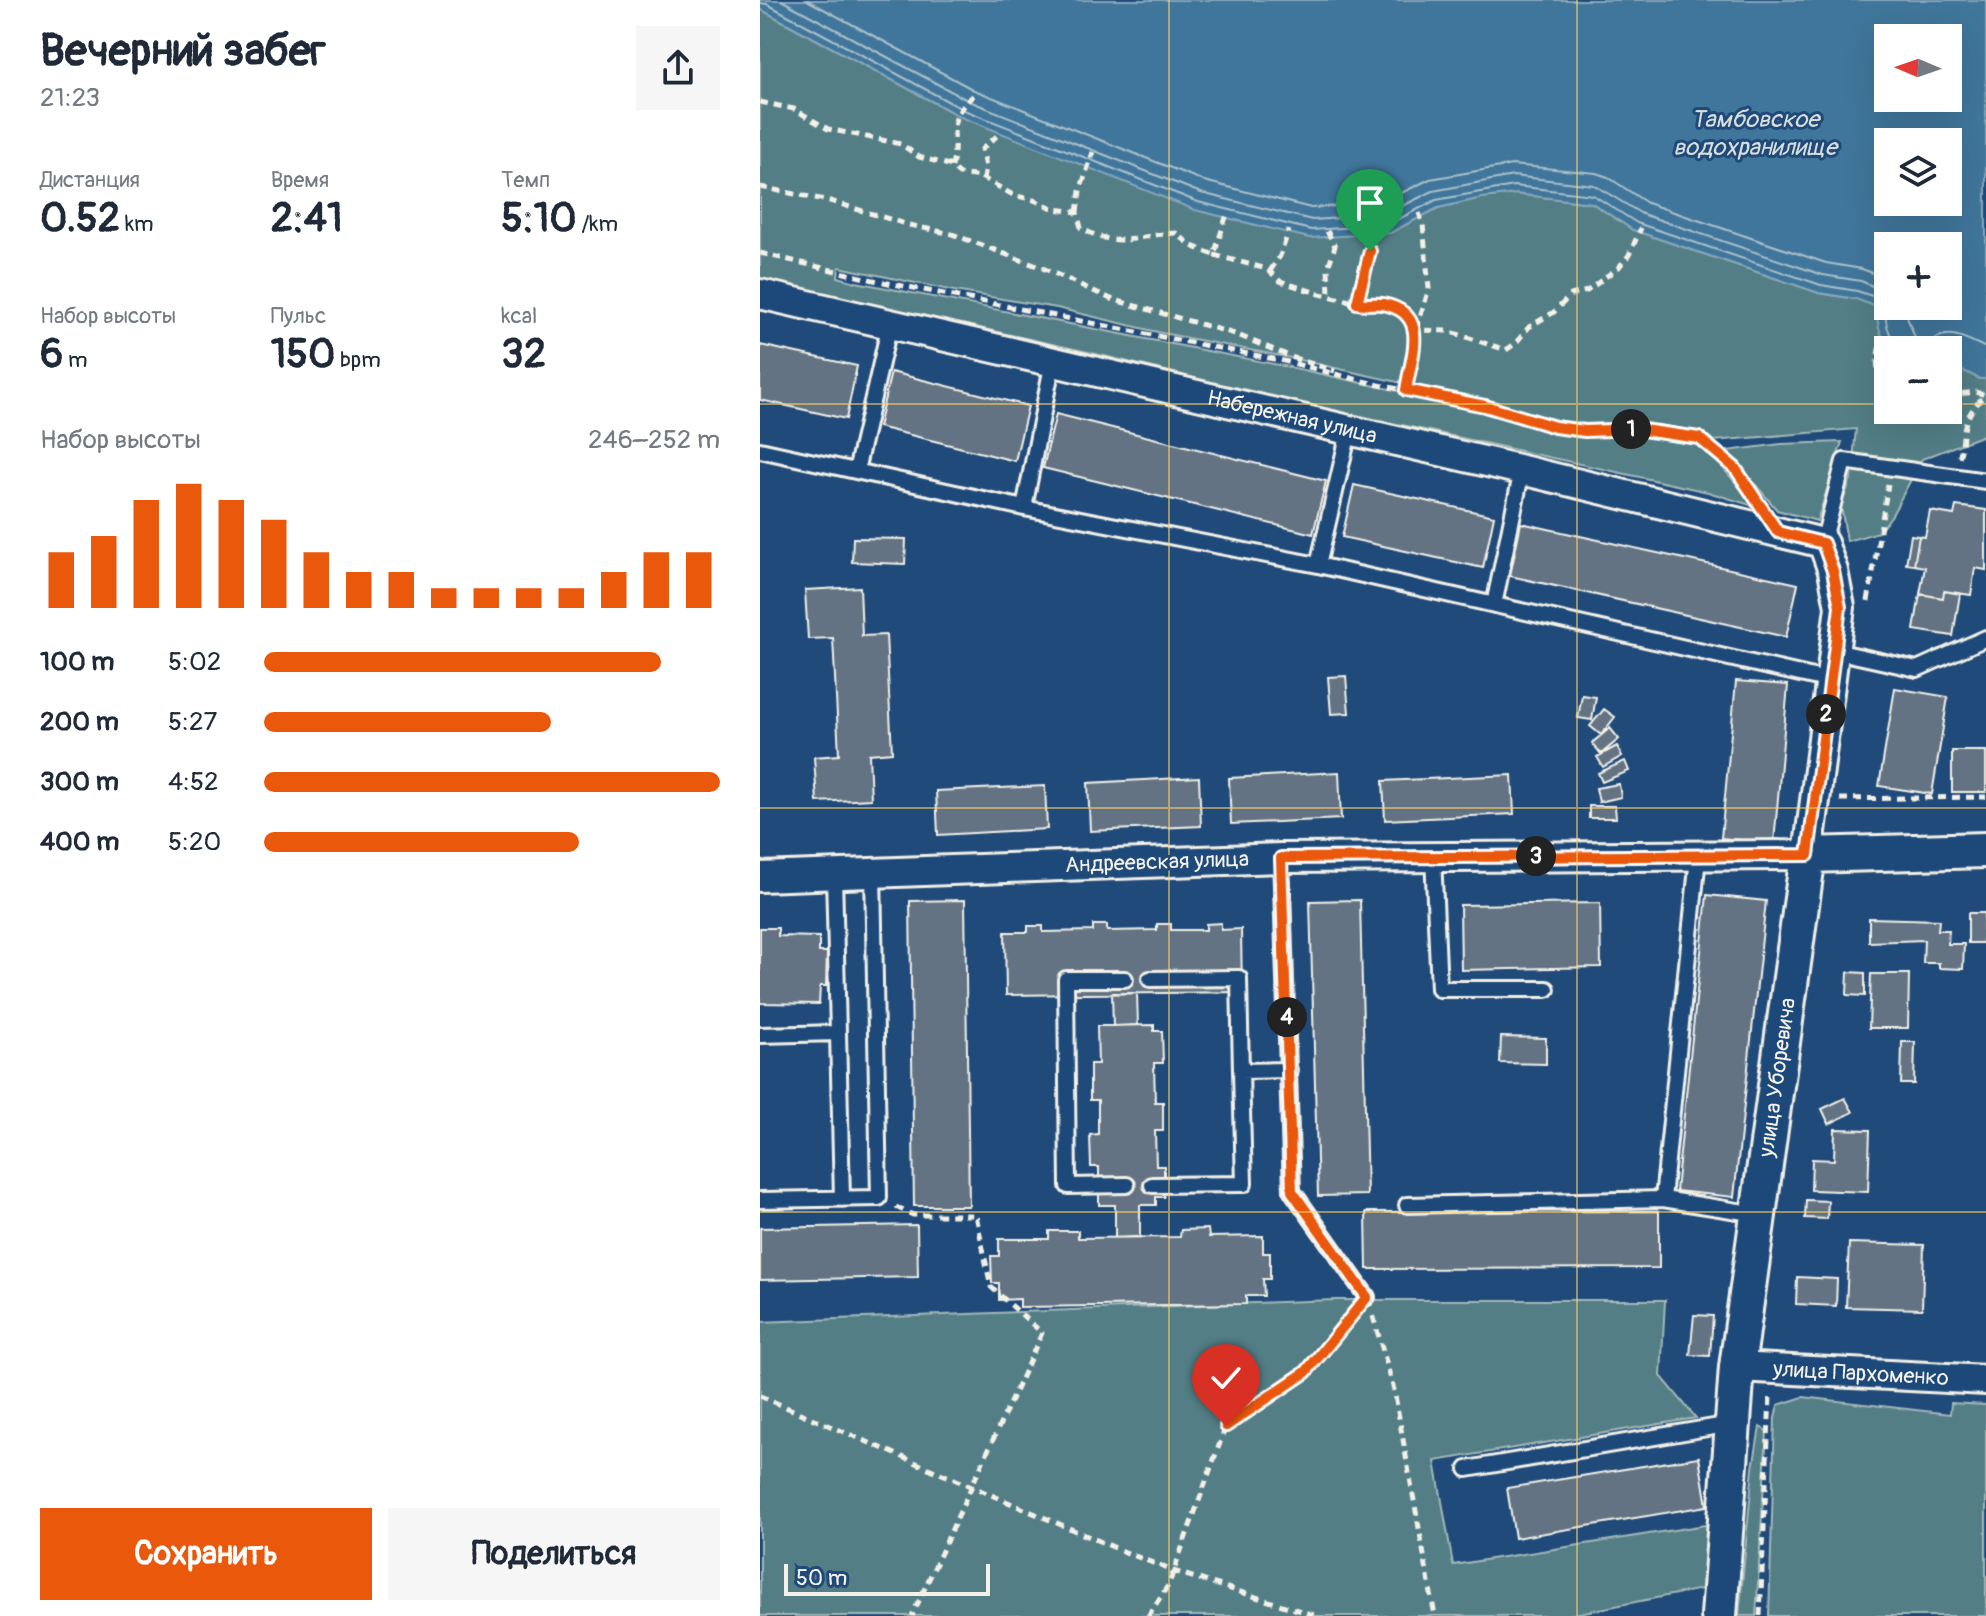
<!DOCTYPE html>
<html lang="ru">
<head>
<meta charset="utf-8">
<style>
	body { margin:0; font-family:Pangolin,sans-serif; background:#f6f6f7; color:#1f2937; height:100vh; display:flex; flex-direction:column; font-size:30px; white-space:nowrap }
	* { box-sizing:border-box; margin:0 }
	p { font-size:26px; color:#747a83 }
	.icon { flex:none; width:44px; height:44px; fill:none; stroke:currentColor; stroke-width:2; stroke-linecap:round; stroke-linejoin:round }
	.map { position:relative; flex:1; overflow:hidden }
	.sheet { display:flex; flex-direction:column; background:#fff; width:760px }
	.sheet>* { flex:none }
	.needle { width:52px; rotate:272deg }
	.buttons { position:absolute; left:1114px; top:24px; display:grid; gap:16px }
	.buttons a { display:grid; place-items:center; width:88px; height:88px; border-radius:0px; background:#fff; box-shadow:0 8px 32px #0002; font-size:40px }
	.scale { position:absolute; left:24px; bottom:20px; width:206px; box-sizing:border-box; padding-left:8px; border:4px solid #f4f1e8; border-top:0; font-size:22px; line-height:28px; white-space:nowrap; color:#f4f1e8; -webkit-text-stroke:6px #1f4a7a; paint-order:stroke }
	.pin { position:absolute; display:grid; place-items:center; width:68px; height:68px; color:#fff; margin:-82px -34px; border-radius:50% 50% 50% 0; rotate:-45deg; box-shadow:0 0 8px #0007 }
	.pin .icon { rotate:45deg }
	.km { position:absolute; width:40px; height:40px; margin:-20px; border-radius:50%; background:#222; color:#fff; font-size:22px; line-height:40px; text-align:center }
	.round { display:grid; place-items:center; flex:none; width:84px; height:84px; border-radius:0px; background:#f6f6f7 }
	.headline { display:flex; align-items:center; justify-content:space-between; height:136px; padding:0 40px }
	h1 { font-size:44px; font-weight:700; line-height:60px }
	.stats { display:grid; grid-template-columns:repeat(3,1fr); gap:12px; height:136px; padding:8px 40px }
	.stats div { display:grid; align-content:center }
	.stats b { font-size:40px; font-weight:700 }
	.stats small { font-size:22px; font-weight:400 }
	.stats p { font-size:22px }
	.chart { height:224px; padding:16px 40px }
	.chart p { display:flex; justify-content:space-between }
	.chart svg { width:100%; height:144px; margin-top:8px; stroke:#ea580c; stroke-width:6 }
	.cta { display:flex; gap:16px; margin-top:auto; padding:16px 40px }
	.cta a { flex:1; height:92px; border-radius:0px; background:#ea580c; color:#fff; font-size:32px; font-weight:700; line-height:92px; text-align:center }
	.cta a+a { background:#f6f6f7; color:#1f2937 }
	ul { padding:0 40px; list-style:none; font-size:26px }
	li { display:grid; grid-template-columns:128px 96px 1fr; align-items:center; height:60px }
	li i { height:20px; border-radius:10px; background:#ea580c }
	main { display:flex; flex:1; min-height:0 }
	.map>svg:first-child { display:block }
	.green { fill:#537e86; stroke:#a4b8b7; stroke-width:2 }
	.water { fill:#3f769b; stroke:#87a7ba; stroke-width:2; fill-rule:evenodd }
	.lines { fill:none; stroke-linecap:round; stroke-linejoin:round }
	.shore { stroke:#acc0c9; stroke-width:2 }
	.building { fill:#647383; stroke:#f4f1e8; stroke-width:2 }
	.service-casing { stroke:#f4f1e8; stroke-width:20 }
	.minor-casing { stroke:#f4f1e8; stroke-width:34 }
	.tertiary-casing { stroke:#f4f1e8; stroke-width:40 }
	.path { stroke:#f4f1e8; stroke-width:5; stroke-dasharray:8 6; stroke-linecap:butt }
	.service { stroke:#1f4a7a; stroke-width:14 }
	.minor { stroke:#1f4a7a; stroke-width:28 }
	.tertiary { stroke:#1f4a7a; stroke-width:34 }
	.route-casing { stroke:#fff; stroke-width:16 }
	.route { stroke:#ea580c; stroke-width:10 }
	.grid { fill:none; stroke:#ffd166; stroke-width:2; stroke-opacity:0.55 }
	.labels { text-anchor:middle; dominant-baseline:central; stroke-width:6; stroke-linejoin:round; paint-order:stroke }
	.street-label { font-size:22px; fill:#f4f1e8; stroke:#1f4a7a }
	.water-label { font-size:24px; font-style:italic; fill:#d9dfdc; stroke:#1f4a7a }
</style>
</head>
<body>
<main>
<section class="sheet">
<div class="headline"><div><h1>Вечерний забег</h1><p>21:23</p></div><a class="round"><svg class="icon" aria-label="share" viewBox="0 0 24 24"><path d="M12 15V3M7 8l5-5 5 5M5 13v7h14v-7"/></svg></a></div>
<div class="stats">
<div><p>Дистанция</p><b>0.52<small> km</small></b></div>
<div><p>Время</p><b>2:41</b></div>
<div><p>Темп</p><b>5:10<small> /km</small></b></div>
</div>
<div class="stats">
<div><p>Набор высоты</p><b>6<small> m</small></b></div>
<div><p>Пульс</p><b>150<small> bpm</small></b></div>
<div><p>kcal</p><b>32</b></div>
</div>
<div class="chart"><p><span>Набор высоты</span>246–252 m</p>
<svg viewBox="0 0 160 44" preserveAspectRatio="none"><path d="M5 44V27M15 44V22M25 44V11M35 44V6M45 44V11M55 44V17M65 44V27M75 44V33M85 44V33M95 44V38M105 44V38M115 44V38M125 44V38M135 44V33M145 44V27M155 44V27"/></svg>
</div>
<ul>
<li><b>100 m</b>5:02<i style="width:87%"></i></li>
<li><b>200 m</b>5:27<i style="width:63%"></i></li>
<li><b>300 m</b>4:52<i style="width:100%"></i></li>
<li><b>400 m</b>5:20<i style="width:69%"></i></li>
</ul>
<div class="cta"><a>Сохранить</a><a>Поделиться</a></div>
</section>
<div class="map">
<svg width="1226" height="1616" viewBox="0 0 1226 1616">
	<rect width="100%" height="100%" fill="#1f4a7a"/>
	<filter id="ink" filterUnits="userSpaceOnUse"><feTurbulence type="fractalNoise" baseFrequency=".0125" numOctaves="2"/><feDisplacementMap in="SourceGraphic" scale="16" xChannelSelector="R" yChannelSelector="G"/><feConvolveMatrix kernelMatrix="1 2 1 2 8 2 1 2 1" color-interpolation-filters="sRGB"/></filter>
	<g filter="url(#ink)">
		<path class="green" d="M0,9L201,117L630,233L678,208L722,198L756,194L832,203L873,230L1059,293L1096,299L1115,306L1119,328L1128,351V410H1188V363L1220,379H1226V434L1162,459L1132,515L1119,532L1087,541L1081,506L1091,479L1096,429L953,441L939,432L898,425L826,427L796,423L736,404L526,357L402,333L297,308L194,291L79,267L78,277L96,282L529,367L698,404L793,431L824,436L875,434L915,437L935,441L949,452L997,507L948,492L491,392L328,352L0,279Z
			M1082,442L1057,521L1017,510L967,451L1021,444Z
			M575,1300H905L901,1376L936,1418L675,1461L693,1565L952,1524L947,1588L804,1616H0V1322Z
			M1043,1397L1190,1414L1191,1403L1226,1405V1616H1009L1015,1418L1018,1405Z
			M1000,1427L1007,1431L996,1616H979L993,1468Z"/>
		<path class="water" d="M0,0H1226V379H1220L1188,363V350L1128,351L1119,328L1115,306L1096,299L1059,293L873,230L832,203L756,194L722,198L678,208L630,233L549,238L435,210L201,117L0,9ZM1128,38H1188V98H1128ZM1128,142H1188V202H1128ZM1128,246H1188V306H1128Z"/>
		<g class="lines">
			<path class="shore" d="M21,0L209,101L441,193L552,220L624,215L673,191L753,176L834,185L882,214L1063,275L1101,281L1128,293
				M47,0L214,90L444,181L551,208L621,203L670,179L752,165L836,173L848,177L887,203L1066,263L1102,269L1128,279
				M0,3L7,4L204,110L438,202L551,230L627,225L676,200L754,186L833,195L877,223L1061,285L1097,291L1118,298L1123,304L1127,326L1136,350
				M1146,306L1148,320L1159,348C1166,346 1169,341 1176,338C1193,329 1210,341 1226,348"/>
		</g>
		<path class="building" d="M0,345L97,366L86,419L0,400Z
			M131,372L268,406L255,461L118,427Z
			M296,414L566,481L553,534L283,468Z
			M594,485L734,516L723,568L582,537Z
			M1196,506L1226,510V570L1215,568L1211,595L1184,591L1183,598L1160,594L1165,567L1154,565L1159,536L1165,537L1170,511L1194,515Z
			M761,523L1038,584L1026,637L750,576Z
			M1151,535L1159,536L1154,565L1146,564Z
			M93,538L146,539L145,564L92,562Z
			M100,587L102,636L126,635L132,752L109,754L111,799L57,802L54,757L79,755L73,638L48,639L45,590Z
			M1184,591L1200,594L1193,636L1154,630L1160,594L1183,598Z
			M586,676L589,713L571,714L568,677Z
			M976,681L1028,685L1014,843L961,838Z
			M1135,688L1188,697L1172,794L1119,786Z
			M822,695L836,697L832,720L818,718Z
			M844,709L855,717L841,735L830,726Z
			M850,728L859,739L841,754L832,743Z
			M857,746L862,756L843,767L837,757Z
			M1192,751H1226V792H1192Z
			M865,761L869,771L842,782L838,773Z
			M579,772L581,819L471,824L469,778Z
			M752,775L754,814L625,820L623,781Z
			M439,777L441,826L330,831L328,783Z
			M859,784L861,797L839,802L836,788Z
			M285,786L287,829L178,835L176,791Z
			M829,806H855L856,818H829Z
			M947,895L1006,901L974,1197L916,1191Z
			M205,900L209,1206H154L150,901Z
			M600,900L607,1195L558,1196L550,901Z
			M840,903L841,967L701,970L700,905Z
			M1208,913H1224L1223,943H1208Z
			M1109,918L1179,920L1178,930H1189L1188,944H1204L1203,969L1179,968V963H1163L1164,940L1109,942Z
			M461,923V930L481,929L482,992L246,995L245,932H268V926H283V932L333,931V925H347V931L397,930V924H411V930H446V924Z
			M0,928H18V936L59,937V952H67L66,986H60L59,1004L0,1003Z
			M1088,972L1105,973V996L1087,995Z
			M1111,974H1149L1148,1028H1109Z
			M352,993H377L378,1025L353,1026Z
			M394,1025V1031H402L403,1063H394L395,1102H403V1131H395L396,1166H404V1197H396V1205H380V1237L355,1238V1205H339V1167H331L330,1135L338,1134V1100H330V1064H338L337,1026Z
			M741,1037L786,1038V1064L740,1063Z
			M1142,1042H1155L1154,1084H1141Z
			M1085,1098L1093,1112L1069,1124L1062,1109Z
			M1075,1129L1110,1130L1108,1192L1051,1190L1052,1159L1074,1160Z
			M1046,1200L1068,1201L1067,1219L1045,1218Z
			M899,1211V1268L607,1269L606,1212Z
			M157,1225L158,1277L0,1280V1228Z
			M448,1229L449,1237L503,1236V1253H510V1279H503L504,1296H486V1304L260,1307V1299L239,1300V1283H232L231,1256H239V1239H289V1231H318V1238L420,1237L421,1230Z
			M1089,1243L1164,1245L1162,1309L1086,1307Z
			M1037,1277L1077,1279L1076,1306L1036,1304Z
			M934,1315L953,1316L950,1356L930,1355Z
			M939,1457L947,1506L755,1538L747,1488Z"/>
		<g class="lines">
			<defs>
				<path id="service" d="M0,450L264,508L558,565L1071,681
					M96,471L130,324
					M264,508L293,361
					M1063,543L1084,461L1226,481
					M558,565L589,432
					M734,605L762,470
					M1075,651L1157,669L1226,638
					M673,856L679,989H787
					M938,857L903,1199L997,1214
					M521,858L532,1191L607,1297
					M365,979H306L308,1186L367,1185
					M390,979L479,978L481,1071
					M78,1033L82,1199
					M0,1035L78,1033L74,875
					M392,1185L484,1184L481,1071L529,1070
					M0,1200L119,1198L113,872
					M647,1205L903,1199
					M707,1469L971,1424"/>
				<g id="minor">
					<path id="s1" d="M0,294L762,470L1063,543L1073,571L1080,607L1048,855L521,858L0,877"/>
					<path id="s2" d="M977,1367L1226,1380"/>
				</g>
				<g id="tertiary">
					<path id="s3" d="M959,1616L977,1367L1048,855L1226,850"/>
				</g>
			</defs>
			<use href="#service" class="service-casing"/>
			<use href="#minor" class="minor-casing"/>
			<use href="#tertiary" class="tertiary-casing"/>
			<path class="path" d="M0,102L34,109L68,129L141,144L159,157L189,165L199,174L221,177L253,195L274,200L295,209L317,212L321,228C361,251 377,234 416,233L432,246L454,255L467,214
				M192,167C200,128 182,123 216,93
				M224,179L226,167L222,149L238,135
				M0,187L70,201L149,225L192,234L285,269L351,299L475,334L534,358L575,371
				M317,212L320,191L333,152
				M567,231L575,246L568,268L569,296
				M0,253L118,281L524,361L619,385L725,406L795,427L825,431L876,429L922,434L939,438L952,447L975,468L995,498
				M454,255L507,269L520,281L560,294L603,304H622L640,310L648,315L656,330L669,289L663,224L659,213
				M510,271L520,256L529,230
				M597,303L610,251V231
				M1128,389L1119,387L1117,358L1120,346L1130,341
				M646,390L656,330L688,331L746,350L755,344L769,327L794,312L811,295L827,291L859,267L869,255L881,228
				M1188,395L1216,392L1225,395
				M1199,457C1203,447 1202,440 1204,430C1206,416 1216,404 1225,395
				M1108,601L1128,484
				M1080,799L1226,797
				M136,1207L153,1215H216L231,1287L282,1333L152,1616
				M613,1316L634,1390L675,1616
				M0,1396L360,1550L413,1571L557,1616
				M388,1616L409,1584L466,1426L546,1372L597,1310
				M1000,1616L1010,1396"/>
			<use href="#service" class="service"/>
			<use href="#minor" class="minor"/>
			<use href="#tertiary" class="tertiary"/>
		</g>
	</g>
	<g class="lines" filter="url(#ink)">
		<defs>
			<path id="route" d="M466,1426L546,1372L607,1297L532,1191L521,858L1048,855L1080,607L1073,571L1063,543L1018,532L975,468L939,438L876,429L825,431L795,427L725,406L646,390C651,356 671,313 623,304C614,303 606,305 597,303L610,251"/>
		</defs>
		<use href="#route" class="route-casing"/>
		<use href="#route" class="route"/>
	</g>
	<path class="grid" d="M409,0V1616M817,0V1616M0,404H1128M1188,404H1226M0,808H1226M0,1212H1226"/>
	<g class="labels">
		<g class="street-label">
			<text stroke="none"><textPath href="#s1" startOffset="546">Набережная улица</textPath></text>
			<text transform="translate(397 862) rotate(-2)">Андреевская улица</text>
			<text stroke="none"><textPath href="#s3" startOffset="542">улица Уборевича</textPath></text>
			<text stroke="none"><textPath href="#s2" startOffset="124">улица Пархоменко</textPath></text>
		</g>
		<g class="water-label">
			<text x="995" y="119">Тамбовское<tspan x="995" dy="28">водохранилище</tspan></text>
		</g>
	</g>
</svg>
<div class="buttons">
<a><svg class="needle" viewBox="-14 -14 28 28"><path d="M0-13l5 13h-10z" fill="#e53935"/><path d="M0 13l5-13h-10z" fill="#747a83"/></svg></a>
<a><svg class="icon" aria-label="layers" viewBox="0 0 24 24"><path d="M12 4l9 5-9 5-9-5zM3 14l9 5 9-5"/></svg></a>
<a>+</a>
<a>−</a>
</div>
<div class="scale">50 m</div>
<div class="pin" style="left:610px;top:251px;background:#1e9e55"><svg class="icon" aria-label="arrive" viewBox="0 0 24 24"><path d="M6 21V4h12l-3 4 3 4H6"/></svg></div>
<div class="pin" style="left:466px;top:1426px;background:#d93025"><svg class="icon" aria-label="check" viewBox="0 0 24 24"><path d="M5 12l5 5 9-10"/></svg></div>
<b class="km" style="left:871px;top:429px">1</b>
<b class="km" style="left:1066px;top:714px">2</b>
<b class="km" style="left:776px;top:856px">3</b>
<b class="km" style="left:527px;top:1017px">4</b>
</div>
</main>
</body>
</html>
